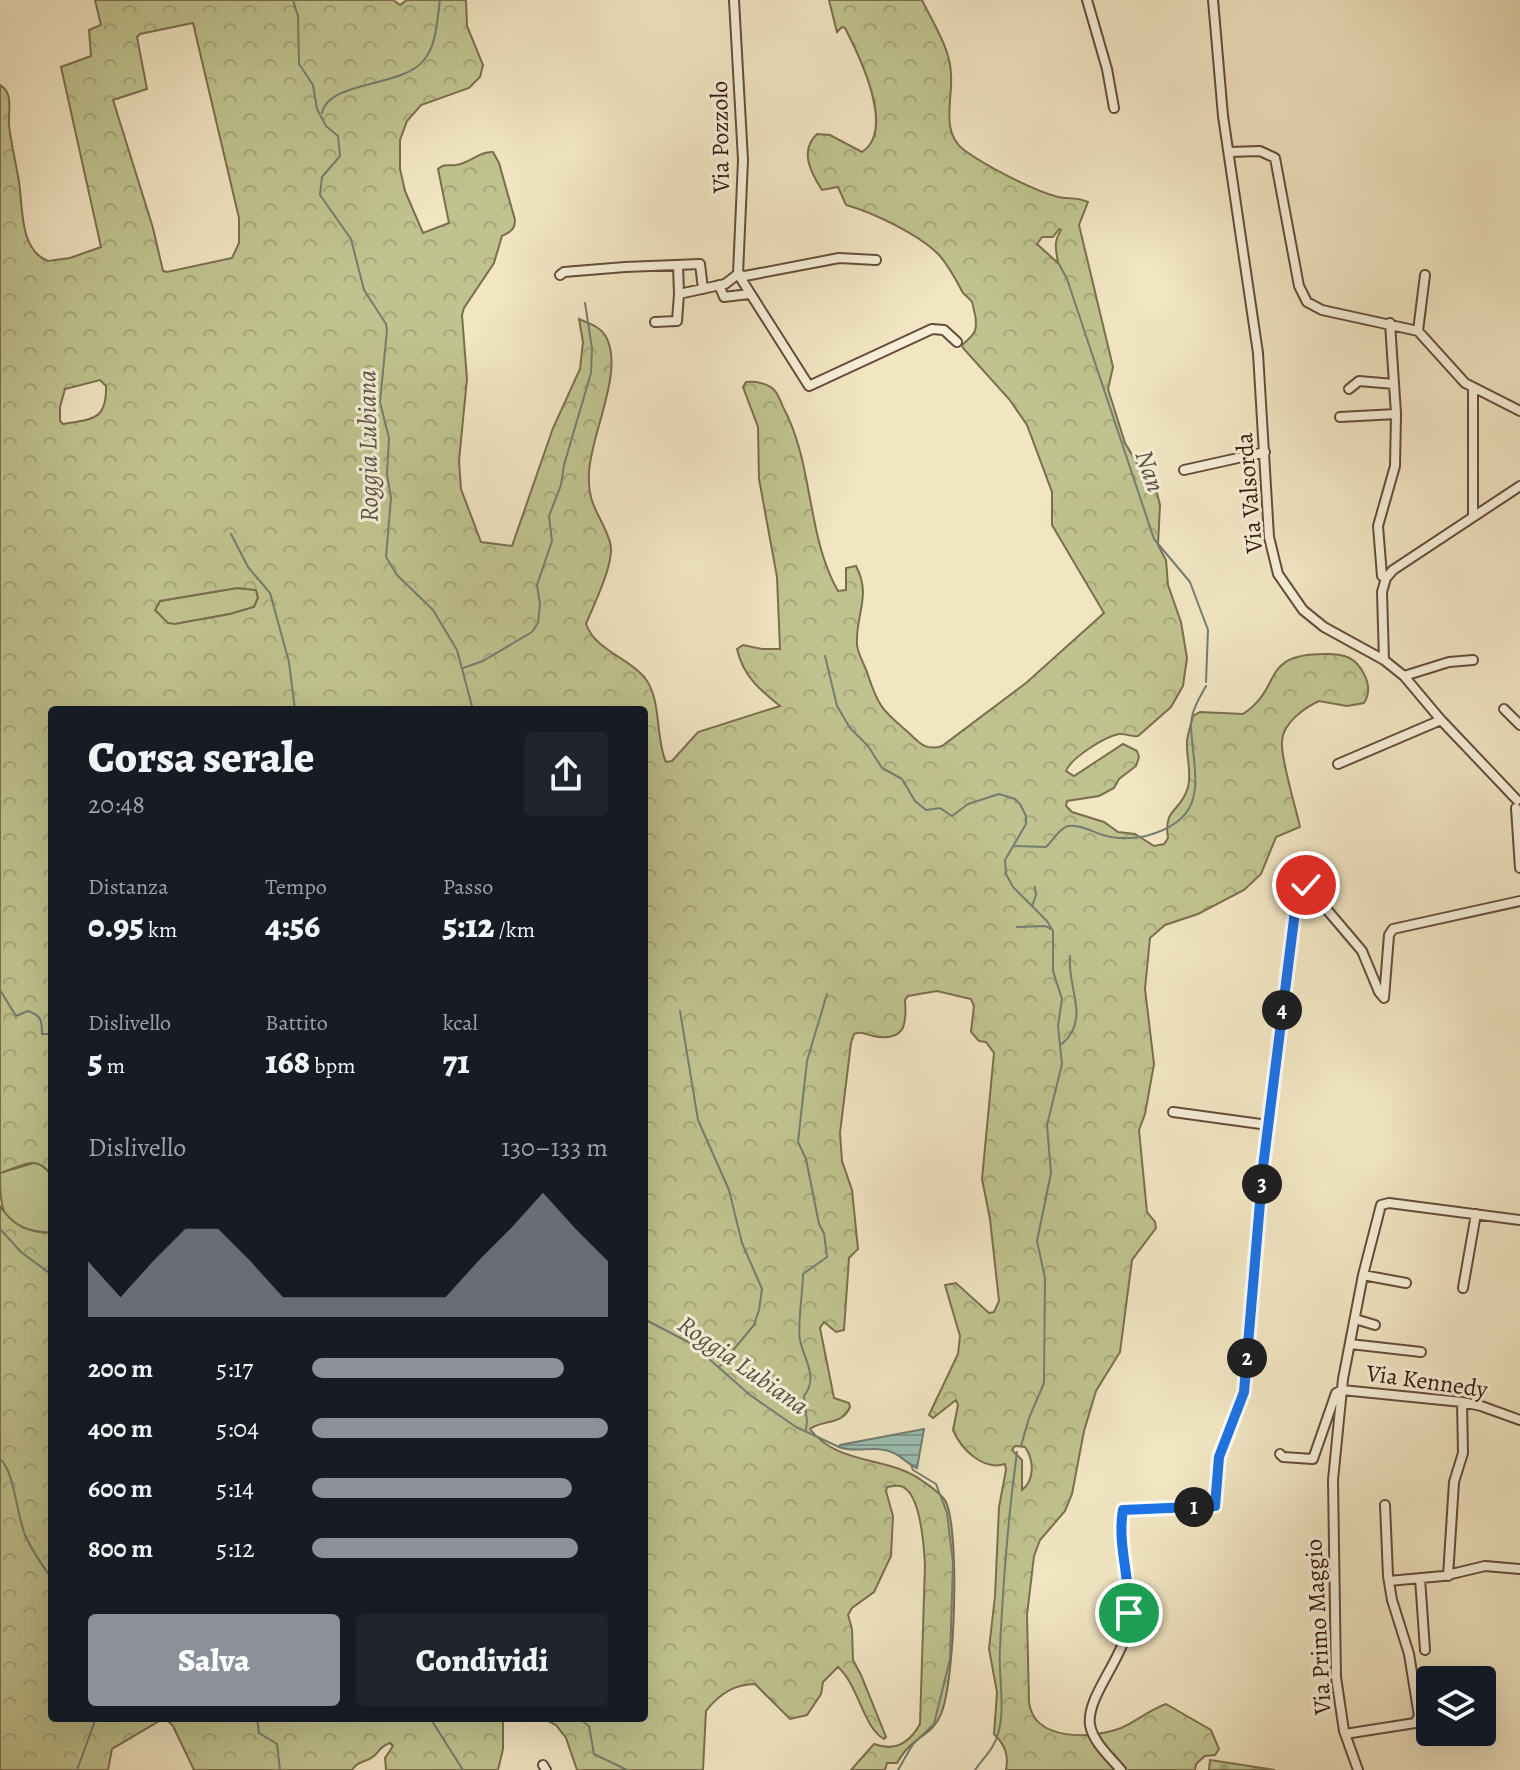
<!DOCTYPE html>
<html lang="it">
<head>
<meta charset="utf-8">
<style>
	body { margin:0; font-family:Alegreya,serif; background:#20242c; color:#f1f3f6; height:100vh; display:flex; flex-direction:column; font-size:30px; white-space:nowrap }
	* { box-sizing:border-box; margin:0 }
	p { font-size:26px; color:#9ea1a6 }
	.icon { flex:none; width:44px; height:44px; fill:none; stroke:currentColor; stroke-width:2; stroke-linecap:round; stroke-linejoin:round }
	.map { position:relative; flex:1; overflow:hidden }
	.drawer { position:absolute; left:48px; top:706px; width:600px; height:1016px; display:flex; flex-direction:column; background:#171b24; border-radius:8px; box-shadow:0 8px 32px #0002 }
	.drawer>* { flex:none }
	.tools { position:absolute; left:1416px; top:1666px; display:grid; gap:16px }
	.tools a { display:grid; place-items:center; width:80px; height:80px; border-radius:8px; background:#171b24; box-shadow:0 8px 32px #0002; font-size:40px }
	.pin { position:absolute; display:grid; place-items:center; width:68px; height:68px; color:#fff; margin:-34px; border:4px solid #fff; border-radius:50%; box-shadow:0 2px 8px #0007 }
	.km { position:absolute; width:40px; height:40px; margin:-20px; border-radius:50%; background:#222; color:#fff; font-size:22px; line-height:40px; text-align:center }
	.round { display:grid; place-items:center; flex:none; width:84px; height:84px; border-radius:8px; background:#20242c }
	.headline { display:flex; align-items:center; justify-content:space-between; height:136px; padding:0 40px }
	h1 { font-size:44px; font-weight:800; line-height:60px }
	.figures { display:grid; grid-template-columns:repeat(3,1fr); gap:12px; height:136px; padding:8px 40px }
	.figures div { display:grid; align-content:center }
	.figures b { font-size:34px; font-weight:800 }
	.figures small { font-size:22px; font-weight:400 }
	.figures p { font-size:22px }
	.chart { height:224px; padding:16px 40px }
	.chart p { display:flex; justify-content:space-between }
	.chart svg { width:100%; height:144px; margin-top:8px; fill:#8c9099; opacity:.7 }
	.action { display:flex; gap:16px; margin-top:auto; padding:16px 40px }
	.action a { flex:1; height:92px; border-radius:8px; background:#8c9099; color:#fff; font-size:32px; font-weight:800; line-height:92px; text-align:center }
	.action a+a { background:#20242c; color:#f1f3f6 }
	ul { padding:0 40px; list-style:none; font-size:26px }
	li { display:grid; grid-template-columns:128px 96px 1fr; align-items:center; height:60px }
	li i { height:20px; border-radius:10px; background:#8c9099 }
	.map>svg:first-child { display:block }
	.green { fill:#c0c38f; stroke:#7b6e4e; stroke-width:2 }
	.forest { fill:url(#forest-crowns); stroke:#7b6e4e; stroke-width:2; fill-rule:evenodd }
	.cemetery { fill:url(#cemetery-stones); stroke:#7b6e4e; stroke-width:2 }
	.water { fill:url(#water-rules); stroke:#737d70; stroke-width:2 }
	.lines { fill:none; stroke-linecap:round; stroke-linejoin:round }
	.stream { stroke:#737d70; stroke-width:2 }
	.minor-casing { stroke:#654c3a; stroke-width:12 }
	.minor { stroke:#f6eed7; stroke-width:8 }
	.route-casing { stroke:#fff; stroke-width:16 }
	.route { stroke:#1a73e8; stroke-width:10 }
	.labels { text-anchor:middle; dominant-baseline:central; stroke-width:6; stroke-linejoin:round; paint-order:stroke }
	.street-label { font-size:24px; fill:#36190d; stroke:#f6eed7 }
	.water-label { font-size:26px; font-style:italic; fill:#595347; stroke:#f6eed7 }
</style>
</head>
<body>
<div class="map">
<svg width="1520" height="1770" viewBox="0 0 1520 1770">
	<defs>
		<pattern id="forest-crowns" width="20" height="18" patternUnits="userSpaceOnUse" patternTransform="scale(2)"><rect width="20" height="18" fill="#c0c38f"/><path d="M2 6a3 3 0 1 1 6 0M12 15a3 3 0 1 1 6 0" fill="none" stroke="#a6a77a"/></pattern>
		<pattern id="cemetery-stones" width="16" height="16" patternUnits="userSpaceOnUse" patternTransform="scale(2)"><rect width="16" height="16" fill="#c0c38f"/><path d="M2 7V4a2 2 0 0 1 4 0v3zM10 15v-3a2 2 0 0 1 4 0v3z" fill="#a6a77a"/></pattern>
		<pattern id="water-rules" width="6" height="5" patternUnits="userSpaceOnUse" patternTransform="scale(2)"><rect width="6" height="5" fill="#9bbfb2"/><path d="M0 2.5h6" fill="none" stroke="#7f9a8f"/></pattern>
	</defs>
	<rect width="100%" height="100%" fill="#f1e5c2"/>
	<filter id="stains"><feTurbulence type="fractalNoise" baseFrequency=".0025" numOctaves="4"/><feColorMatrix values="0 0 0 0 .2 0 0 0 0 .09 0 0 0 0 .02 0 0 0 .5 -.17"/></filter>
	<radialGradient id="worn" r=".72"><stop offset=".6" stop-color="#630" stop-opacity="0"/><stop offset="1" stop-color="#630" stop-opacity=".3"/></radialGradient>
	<path class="green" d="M237,588L256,590L258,598L254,607L230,614L175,624H168L155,610L160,601Z
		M37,1162C61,1169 52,1213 52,1233C4,1231 0,1217 0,1173Z"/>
	<path class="forest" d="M95,0H393L400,5L407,0H466L467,26L483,65L480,77L469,88L421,105L407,121L400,140V169L405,191L423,233L449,223L438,169C445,163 447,166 456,165C471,163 479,151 493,152L499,163L515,220C515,230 510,232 502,236L494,263L464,308L462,315L467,379L459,461L461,489L481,542L512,546L553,428L580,369L583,342L579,319C588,323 599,326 605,335C626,369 590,435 589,473C587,507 601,513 610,542C616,561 594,604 586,624C596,651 628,657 645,678C662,700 655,738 666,762L672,761L698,732L780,706C760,690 743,676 737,649L743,645L762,649H780L777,577L759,479L758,427L743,387L746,382C755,381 768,383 775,391C778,394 781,402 783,407C814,464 806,535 838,591L846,590V568L856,566C872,596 855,615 857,645C858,655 865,665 868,675C879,709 884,711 910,734C920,744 927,751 942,746L1026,683L1104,613L1052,525V492L1027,425L1009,399L963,348L962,345C975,334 978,331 975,314C974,312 973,304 972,302C969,298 966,296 963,293C956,280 949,266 939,255C920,235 872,212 846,205L838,187L822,190C811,173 799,151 817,134L830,135L862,152C896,130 859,55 845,28L842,27L837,32L829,0H922C933,23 950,48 951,74C953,99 940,132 964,150C986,166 1032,190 1058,197C1068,199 1078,197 1088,202L1079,225L1113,367L1108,389L1125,443L1138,465L1147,472L1155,485L1160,505L1158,545L1166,560L1168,585L1181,622L1187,658L1183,686L1171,707L1138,736C1130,737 1125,733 1119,734C1104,737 1071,758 1066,771L1074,776L1123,744L1137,751L1139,757L1136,766L1119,779L1114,788L1099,796L1067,801L1066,806L1072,812L1104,822L1118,832L1135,834L1154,846L1164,844L1168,838C1163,807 1181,813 1188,787C1192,772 1186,757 1187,741C1188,733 1191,724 1193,716L1200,712L1243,714C1285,686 1258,653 1328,654C1345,654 1356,658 1364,674C1369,683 1370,695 1364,703L1347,706L1319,701C1304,708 1283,723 1282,741C1280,757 1296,808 1300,827L1276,837L1261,874L1244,890L1198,914L1165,925L1150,938L1145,989L1154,1064L1145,1114L1139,1130L1147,1212L1155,1222L1156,1228L1132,1260L1120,1352L1096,1391L1084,1431L1072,1494L1065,1511L1040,1540L1034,1556L1027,1615L1029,1702C1034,1742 1092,1739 1121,1728C1137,1721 1149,1710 1166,1704L1211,1730L1219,1749L1215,1755L1205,1756L1196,1764L1195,1770H1006C1009,1755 1005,1745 994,1734L997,1692L989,1649L995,1596L999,1507L1006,1470L1005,1464C983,1471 961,1449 953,1430L958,1405L956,1400L933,1418L929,1415L958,1354L960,1336L945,1285L956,1283L989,1313L994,1312L999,1301L990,1219L982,1179L994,1053L986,1042L979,1041L971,1032L974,1006L971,999L937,991L908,996L905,1000C907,1025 905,1042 873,1036C864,1034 862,1031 854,1034L851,1043L840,1133L842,1161L852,1190L858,1249L849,1258L844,1330L836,1332L824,1322L820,1328L834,1398L849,1403L850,1407C842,1426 823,1419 810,1429C839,1467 889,1455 924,1482C931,1487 942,1494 946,1502C960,1533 955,1682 941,1714C934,1732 920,1735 908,1748C904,1752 900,1758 897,1763H887L885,1770H851L874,1744C895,1752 910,1742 920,1724L925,1565C924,1547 921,1501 906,1489C901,1484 893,1486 887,1487L886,1491L893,1516L891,1556L874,1592L852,1608L848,1615L852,1629L853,1660L861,1675L886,1737L884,1739C863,1727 859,1686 838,1667L823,1682L821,1694L807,1715L790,1719L755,1684C734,1684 719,1694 706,1711L703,1770H577L566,1738L556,1725L542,1718H644V710H52V1176C36,1153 23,1166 0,1173V85C14,93 8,111 9,125C11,144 16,163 19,182C23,207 19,250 48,261L70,258L101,247L61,67L91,56L89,30L101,25ZM193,23L239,218V243L232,258L167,272L163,271L153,228L113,100L147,89L137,37L140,34ZM1059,229L1061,230C1053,243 1056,249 1058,263L1037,244L1042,237H1053ZM100,380L106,386C107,420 93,419 63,424L60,421V407L65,389ZM237,588L256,590L258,598L254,607L230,614L175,624L168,623L155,610L160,601ZM1015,1446L1025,1447C1034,1460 1035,1480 1022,1490V1460L1012,1450Z
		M0,1206C14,1227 28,1232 52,1233V1718H503V1749L498,1770H386L385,1758L393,1746L390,1743C381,1746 380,1750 374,1756C366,1763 358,1760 352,1770H194L173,1726L168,1721L161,1720L112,1749L108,1770H0Z"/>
	<path class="cemetery" d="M1210,1760L1275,1770H1209Z"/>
	<path class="water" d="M924,1429L917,1468C908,1464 902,1457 894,1453C876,1444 856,1454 839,1447L840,1445Z"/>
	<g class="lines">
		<path class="stream" d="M293,0L298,16L299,64L313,85L317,109L326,126L338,136L340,156L322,177L320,195L351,239L364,290L386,324L387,330L380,402L389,438L387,474L391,498L386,557L397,575L433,610L457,650L473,710
			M322,113C329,80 402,88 424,60C437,44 437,20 440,0
			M1059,264L1067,279L1154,539L1190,582L1208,630L1206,682
			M231,534L248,567L270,593L289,662L295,710
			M825,656L837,706L850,728L868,746L882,768L902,779L915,801L926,810L940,808L952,816L968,804L999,794L1015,799L1020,804L1026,816V824L1005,860L1006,874L1013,887L1047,921L1053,931V971L1062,999L1058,1026L1062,1064L1047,1125L1051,1173L1037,1241L1045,1278L1044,1383L1029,1418L1021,1446
			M463,668L483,661L532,632L538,623L540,604L537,585L552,541L549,516L561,485L564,465L591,373L592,348L585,303
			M1013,846L1046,847C1053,841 1058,829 1068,826C1079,824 1093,832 1103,835C1116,839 1132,839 1146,836C1213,818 1193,775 1191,726C1191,711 1199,699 1206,686
			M1032,906L1036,895L1035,887
			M1017,927L1045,926L1051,929
			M0,990L16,1016L28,1011C42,1016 42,1021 42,1034H52
			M680,1011L698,1120L729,1190L742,1243L762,1289L759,1310L754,1325L720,1366
			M1062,1044C1091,1018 1067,990 1070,956
			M0,1229L21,1252L52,1275
			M644,1319L692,1344L750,1395L796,1427L839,1447
			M806,1430L807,1421L804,1396C819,1377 804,1360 800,1340C797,1327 803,1291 803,1274L827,1257L824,1233L819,1224L806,1159L798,1142L807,1061L827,994
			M0,1459C14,1470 17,1516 25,1535C32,1551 42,1565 52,1579
			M257,1718L259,1733L277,1744L280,1770
			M430,1718L463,1770
			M578,1718L589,1726L594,1754L627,1770
			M77,1770L96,1718
			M898,1770L913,1744L934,1724L950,1659L953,1563L947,1513L936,1484L913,1470L911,1465
			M975,1770C983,1758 994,1749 998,1734C1006,1707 998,1676 1000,1648C1003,1583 1008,1518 1017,1452"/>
		<defs>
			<path id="minor" d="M734,0L743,160L738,274
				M1087,0L1107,69L1114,108
				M1213,0L1223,116L1258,353L1269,537L1278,574L1303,610L1324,627L1384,660L1404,676L1441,720L1517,800
				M1229,152L1260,151L1275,158L1299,286L1307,302L1322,310L1418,331L1465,383L1520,411
				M678,265L679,294
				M738,274L809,386L932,329L944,330L957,342
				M738,274L745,276L839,258L876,260
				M560,275L564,272L625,267L700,264L703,289
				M719,285L724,297L749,294
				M655,322L677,321L679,294L725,284L738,274
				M1418,331L1425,275
				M1349,389L1359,381L1394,384
				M1473,389V517
				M1340,417L1396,414
				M1184,470L1265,452
				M1386,578L1393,570L1520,486
				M1384,660L1382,592L1386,578L1382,576L1378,526L1395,466L1396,414L1390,323
				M1404,676L1449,662L1473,660
				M1504,709L1520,725
				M1338,764L1441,720
				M1516,808L1520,868
				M1173,1112L1268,1125
				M1363,1275L1406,1283
				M1463,1288L1476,1214
				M1355,1319L1375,1325
				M1350,1344L1421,1352
				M1280,1454L1283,1457L1313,1459L1336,1393L1342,1390L1462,1402L1481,1406L1520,1420
				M1448,1576L1454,1482L1463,1453L1462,1402
				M1420,1578L1425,1650
				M1389,1581L1443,1576L1485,1566L1520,1569
				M1345,1734L1415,1723L1419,1716L1409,1654L1392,1600L1388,1576L1385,1505
				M543,1765L546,1770
				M1121,1770C1110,1757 1093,1742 1090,1725C1086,1699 1120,1661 1126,1634C1133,1607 1127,1581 1123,1555C1122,1541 1122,1526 1122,1512L1127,1508L1213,1507L1216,1504L1219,1457L1244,1392L1263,1167L1298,887L1306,885L1362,951L1379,992L1384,998L1389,935L1393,929L1520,901
				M1358,1770L1344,1731L1336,1677L1333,1480L1343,1379L1363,1275L1381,1205L1389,1203L1520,1220"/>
		</defs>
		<use href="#minor" class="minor-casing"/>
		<use href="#minor" class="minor"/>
	</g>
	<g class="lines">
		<defs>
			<path id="route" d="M1129,1613C1130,1578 1117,1543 1123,1510L1215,1506L1219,1457L1244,1392L1263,1167L1298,887L1306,885"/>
		</defs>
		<use href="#route" class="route-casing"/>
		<use href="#route" class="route"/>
	</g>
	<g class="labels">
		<g class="street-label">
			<text transform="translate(720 137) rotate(-91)">Via Pozzolo</text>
			<text transform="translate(1249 493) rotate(-95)">Via Valsorda</text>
			<text transform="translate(1427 1381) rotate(8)">Via Kennedy</text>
			<text transform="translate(1318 1627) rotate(-93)">Via Primo Maggio</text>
		</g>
		<g class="water-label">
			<text transform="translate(368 446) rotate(-91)">Roggia Lubiana</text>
			<text transform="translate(1150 471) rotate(71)">Nan</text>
			<text transform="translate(743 1365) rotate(35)">Roggia Lubiana</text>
		</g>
	</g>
	<rect width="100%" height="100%" filter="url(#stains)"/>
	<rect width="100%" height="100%" fill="url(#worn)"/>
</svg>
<div class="tools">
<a><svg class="icon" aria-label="layers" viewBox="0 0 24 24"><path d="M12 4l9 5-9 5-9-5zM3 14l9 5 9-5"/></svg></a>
</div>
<div class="pin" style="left:1129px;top:1613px;background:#1e9e55"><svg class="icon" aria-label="arrive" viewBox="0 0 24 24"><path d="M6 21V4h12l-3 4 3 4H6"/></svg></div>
<div class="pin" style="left:1306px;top:885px;background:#d93025"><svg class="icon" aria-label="check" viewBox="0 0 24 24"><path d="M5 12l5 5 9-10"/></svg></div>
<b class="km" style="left:1194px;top:1507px">1</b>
<b class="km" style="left:1247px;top:1358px">2</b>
<b class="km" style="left:1262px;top:1184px">3</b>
<b class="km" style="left:1282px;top:1010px">4</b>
<section class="drawer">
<div class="headline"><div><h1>Corsa serale</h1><p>20:48</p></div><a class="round"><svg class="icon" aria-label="share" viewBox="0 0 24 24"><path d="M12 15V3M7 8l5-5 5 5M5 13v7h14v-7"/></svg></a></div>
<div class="figures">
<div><p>Distanza</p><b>0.95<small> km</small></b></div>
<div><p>Tempo</p><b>4:56</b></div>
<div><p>Passo</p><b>5:12<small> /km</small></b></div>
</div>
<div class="figures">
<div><p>Dislivello</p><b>5<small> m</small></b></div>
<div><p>Battito</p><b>168<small> bpm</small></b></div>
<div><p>kcal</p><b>71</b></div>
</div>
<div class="chart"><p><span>Dislivello</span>130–133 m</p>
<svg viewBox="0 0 160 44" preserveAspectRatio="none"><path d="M0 44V27L10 38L20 27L30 17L40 17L50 27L60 38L70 38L80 38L90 38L100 38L110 38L120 27L130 17L140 6L150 17L160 27V44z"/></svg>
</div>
<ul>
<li><b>200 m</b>5:17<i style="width:85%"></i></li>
<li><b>400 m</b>5:04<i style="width:100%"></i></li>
<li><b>600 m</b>5:14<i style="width:88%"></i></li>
<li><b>800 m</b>5:12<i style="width:90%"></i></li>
</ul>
<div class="action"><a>Salva</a><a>Condividi</a></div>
</section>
</div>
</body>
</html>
